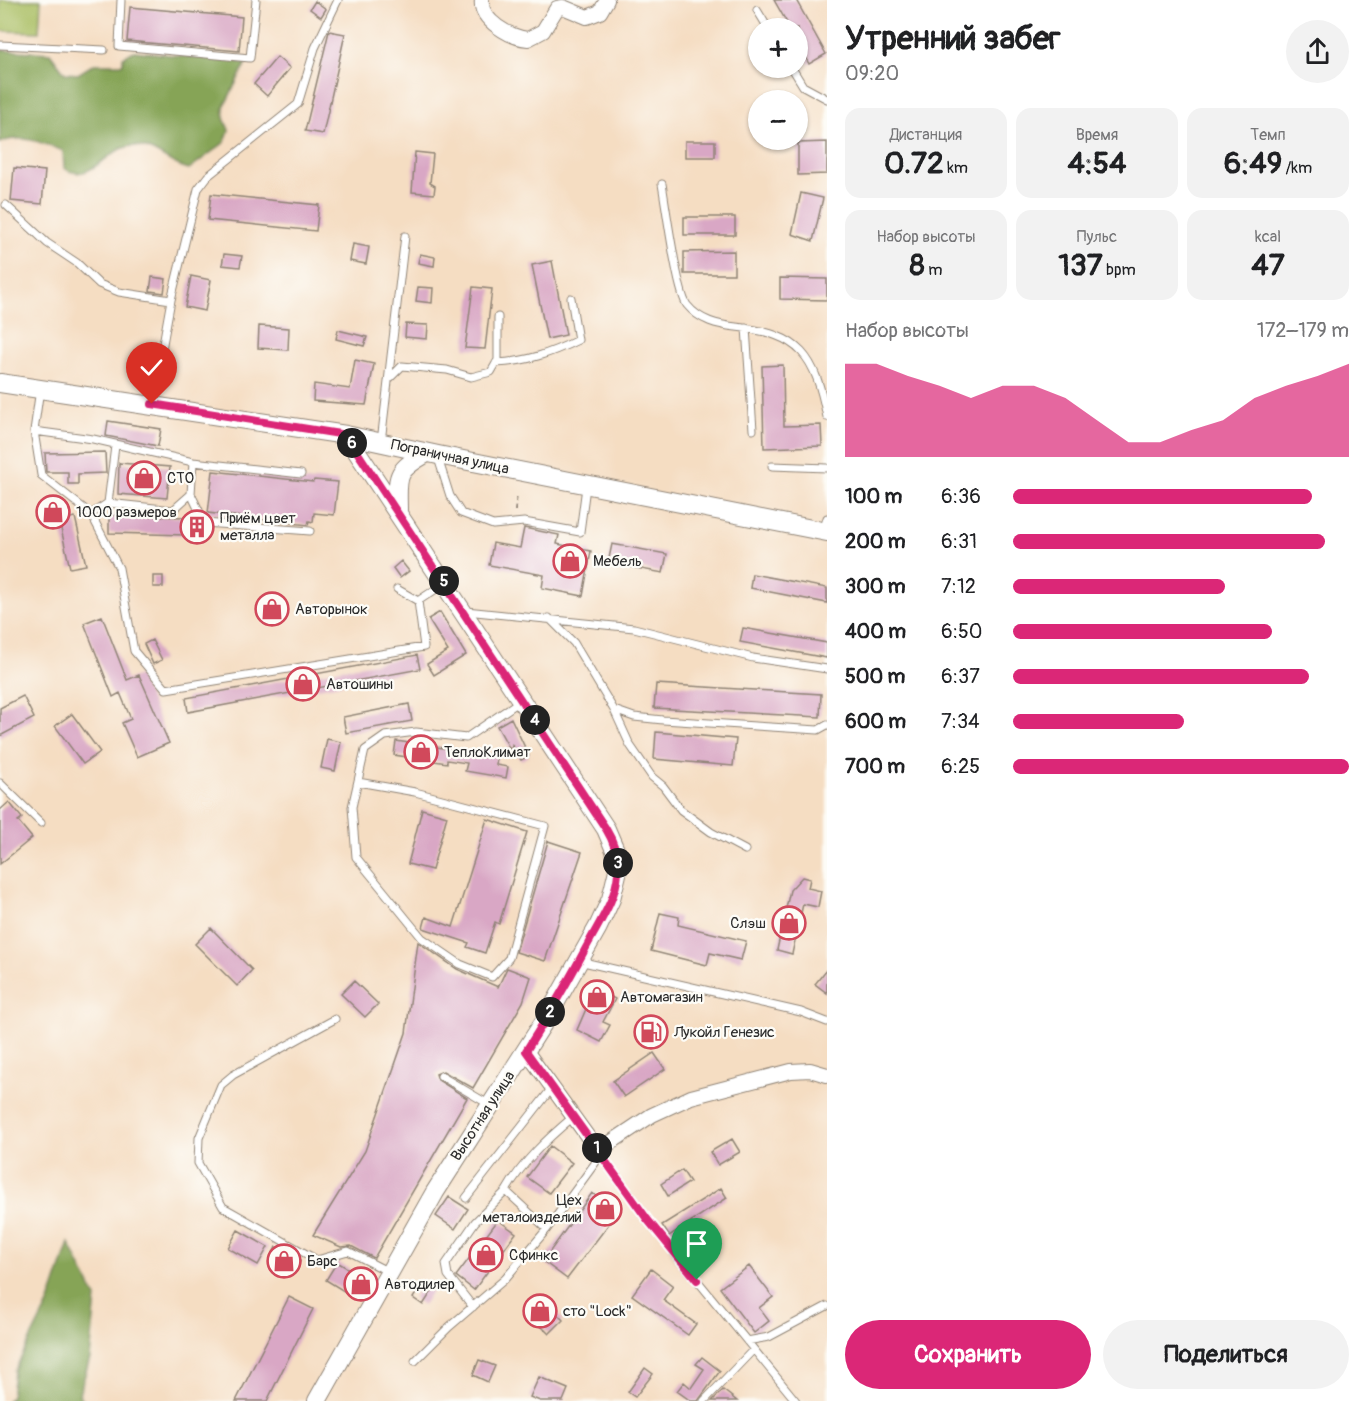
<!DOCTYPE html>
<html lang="ru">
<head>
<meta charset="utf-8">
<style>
	body { margin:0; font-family:Pangolin,sans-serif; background:#f2f2f2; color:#202124; height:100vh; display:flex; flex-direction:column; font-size:22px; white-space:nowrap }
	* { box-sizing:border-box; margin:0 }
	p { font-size:20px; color:#757577 }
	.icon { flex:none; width:33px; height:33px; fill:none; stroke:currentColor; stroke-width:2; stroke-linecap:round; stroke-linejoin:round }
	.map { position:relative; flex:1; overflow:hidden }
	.details { display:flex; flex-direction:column; background:#fff; width:540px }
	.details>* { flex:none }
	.tools { position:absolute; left:748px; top:18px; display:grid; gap:12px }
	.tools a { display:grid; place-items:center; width:60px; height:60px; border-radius:50%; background:#fff; box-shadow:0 2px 4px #0004; font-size:30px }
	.pin { position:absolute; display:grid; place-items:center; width:51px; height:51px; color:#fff; margin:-62px -26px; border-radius:50% 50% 50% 0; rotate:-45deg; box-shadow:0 0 6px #0007 }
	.pin .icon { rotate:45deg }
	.km { position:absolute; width:30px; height:30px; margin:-15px; border-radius:50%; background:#222; color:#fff; font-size:16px; line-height:30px; text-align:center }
	.round { display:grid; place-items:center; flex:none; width:63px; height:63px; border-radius:32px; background:#f2f2f2 }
	.summary { display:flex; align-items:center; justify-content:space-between; height:102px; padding:0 18px }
	h1 { font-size:33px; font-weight:700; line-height:45px }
	.stats { display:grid; grid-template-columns:repeat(3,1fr); gap:9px; height:102px; padding:6px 18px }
	.stats div { display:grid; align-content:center; border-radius:15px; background:#f2f2f2; text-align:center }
	.stats b { font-size:30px; font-weight:700 }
	.stats small { font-size:16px; font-weight:400 }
	.stats p { font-size:16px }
	.chart { height:168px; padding:12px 18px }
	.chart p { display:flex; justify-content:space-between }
	.chart svg { width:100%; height:108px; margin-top:6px; fill:#db2777; opacity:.7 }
	.button { display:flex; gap:12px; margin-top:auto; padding:12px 18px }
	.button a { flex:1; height:69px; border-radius:36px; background:#db2777; color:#fff; font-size:24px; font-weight:700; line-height:69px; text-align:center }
	.button a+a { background:#f2f2f2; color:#202124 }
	ul { padding:0 18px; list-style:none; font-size:20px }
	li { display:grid; grid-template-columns:96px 72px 1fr; align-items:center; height:45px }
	li i { height:15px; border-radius:8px; background:#db2777 }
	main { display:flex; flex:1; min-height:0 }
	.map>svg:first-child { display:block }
	.green { fill:#a8bd61; stroke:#6a7446; stroke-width:1.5 }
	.forest { fill:#86a457; stroke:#586841; stroke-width:1.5 }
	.building { fill:#d9a7c5 }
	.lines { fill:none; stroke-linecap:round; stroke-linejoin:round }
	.lane-casing { stroke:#908476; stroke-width:9 }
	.street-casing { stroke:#908476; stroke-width:16 }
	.secondary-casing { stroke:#908476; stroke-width:20 }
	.path { stroke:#908476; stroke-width:2; stroke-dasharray:4.5 4.5; stroke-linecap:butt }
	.lane { stroke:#fff; stroke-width:7 }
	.street { stroke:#fff; stroke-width:14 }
	.secondary { stroke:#fff; stroke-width:18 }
	.route-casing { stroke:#fff; stroke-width:12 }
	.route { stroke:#db2777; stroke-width:8 }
	.labels { text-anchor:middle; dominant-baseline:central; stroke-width:4.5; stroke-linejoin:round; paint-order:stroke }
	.street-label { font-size:15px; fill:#2b2b2b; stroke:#fdfcf7 }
	.poi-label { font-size:15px; fill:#2b2b2b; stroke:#fdfcf7; text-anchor:start }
</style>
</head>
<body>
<main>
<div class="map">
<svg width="827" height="1401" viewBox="0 0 827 1401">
	<rect width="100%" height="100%" fill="#fdfcf7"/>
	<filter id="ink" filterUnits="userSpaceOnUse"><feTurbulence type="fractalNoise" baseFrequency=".0167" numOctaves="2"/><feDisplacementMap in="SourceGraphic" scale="12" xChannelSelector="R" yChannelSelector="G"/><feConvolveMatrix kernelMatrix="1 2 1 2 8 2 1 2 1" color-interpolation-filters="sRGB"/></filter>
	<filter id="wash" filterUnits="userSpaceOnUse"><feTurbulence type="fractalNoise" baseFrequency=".008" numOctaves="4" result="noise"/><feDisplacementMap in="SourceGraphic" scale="24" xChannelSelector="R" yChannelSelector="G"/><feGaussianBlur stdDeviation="1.35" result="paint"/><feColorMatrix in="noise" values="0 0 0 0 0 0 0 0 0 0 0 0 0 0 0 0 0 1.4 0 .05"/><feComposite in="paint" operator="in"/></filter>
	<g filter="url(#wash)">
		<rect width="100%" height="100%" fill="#f5ddc2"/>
		<path class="green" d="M0,0H41L39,32L0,31Z"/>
		<path class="forest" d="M0,50L50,53L65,73L78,74L94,64H123V57L134,51L246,63L224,107V118L229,130L225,142L189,169C165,164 150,139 123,148C104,155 87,184 64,168L63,151C43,143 21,133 0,143Z
			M69,1243L96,1298L90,1358L79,1394L84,1401H7L11,1396L14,1372L49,1302Z"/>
		<g id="blocks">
			<path class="building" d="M774,0H796L826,54L809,64L798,43V28H790Z
				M315,1L326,9L321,17L310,9Z
				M130,7L242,17L239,51L127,41Z
				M329,31L345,34L323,134L305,131Z
				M277,57L290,68L267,96L254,84Z
				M685,141H715V157H685Z
				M827,142V174L798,175V143Z
				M415,152L433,154L430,183L435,186L434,194L412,192Z
				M14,168L45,171L42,204L11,201Z
				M801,193L823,198L813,241L792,234Z
				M211,194L319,205L316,231L208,220Z
				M684,217H735V235H684Z
				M353,244L369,247L366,264L350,261Z
				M734,251V274H684V252Z
				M224,254L242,256L240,267L222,265Z
				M420,254L435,257L434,266L418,263Z
				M552,261L566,335L547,339L532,265Z
				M191,276L211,280L205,311L185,307Z
				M152,277L166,279L164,293L150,291Z
				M780,278L827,279V300L780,299Z
				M418,287L433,288L432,303L416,301Z
				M473,287L492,289L485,349L465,348Z
				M406,324L428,325L427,339L405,337Z
				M259,326L289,328L288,350L258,348Z
				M338,330L367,337L364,346L336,339Z
				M355,360L374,364L366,405L313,401L314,384L350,389Z
				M783,365L784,426L821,425L822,446L764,448L762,366Z
				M108,421L161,429L158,446L106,436Z
				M105,452L106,473L78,474V484H68V472H46L45,453Z
				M119,463L170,467L167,498L118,494Z
				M213,471L313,482L314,480L338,482L334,515L314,513L313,522L309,521L308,525L208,513Z
				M109,515L187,517V535L109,533Z
				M75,517L86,565L70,568L59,520Z
				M524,528L559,535L557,544L591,551L583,596L542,588L544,575L489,565L493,543L520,548Z
				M612,544L667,554L663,573L608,563Z
				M401,561L409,571L400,578L393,568Z
				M752,574L827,588V603L750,588Z
				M153,576H163V587H153Z
				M440,612L466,655L434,675L427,664L448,651L428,619Z
				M102,616L127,680L139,675L169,743L137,757L122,723L131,719L120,693L113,697L84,623Z
				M743,628L827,643V658L740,642Z
				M152,640L162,660L153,664L144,644Z
				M417,655L420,669L188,712L186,698Z
				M656,684L821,694L820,717L654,708Z
				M23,696L34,718L0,736V708Z
				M409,704L412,721L346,733L343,717Z
				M72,714L100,752L83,764L55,726Z
				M511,718L529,756L521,760L512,745L511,751L497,726Z
				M656,732L736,739L733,766L654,759Z
				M327,739L341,742L335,771L321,768Z
				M396,741L497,756L496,765L508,767L506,778L465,771L467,763L447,760V763L394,755Z
				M9,802L22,818L18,821L32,838L0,864V810Z
				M422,809L447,816L432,870L408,864Z
				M487,819L527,832L499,924L495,922L485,953L467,947L469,943L423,928L426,917L453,927Z
				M548,841L582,852L545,961L516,952Z
				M802,877L810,879L808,888L821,891L818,907L803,904L792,954L777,950L790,890Z
				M660,913L679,917L678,925L746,941L741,960L710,953L707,965L651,951Z
				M211,928L252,970L237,986L195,944Z
				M418,942L457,969L498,987L507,968L531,977L523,1002L473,1088L443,1071L436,1074L438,1080L467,1098L374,1258L351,1246L341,1247L313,1235L365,1151L406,1033Z
				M827,969V993L815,984Z
				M354,981L378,1004L365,1017L341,994Z
				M595,988L615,999L603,1022L610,1025L601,1042L577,1030Z
				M644,1018L664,1031L657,1042L637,1030Z
				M654,1053L665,1069L624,1097L613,1081Z
				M732,1139L740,1152L718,1165L710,1152Z
				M550,1146L572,1163L549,1193L527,1177Z
				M682,1170L690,1182L668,1196L661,1184Z
				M721,1188L727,1198L669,1236L662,1225Z
				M592,1193L618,1212L567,1279L543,1261Z
				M449,1197L468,1209L455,1229L436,1216Z
				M498,1220L516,1233L474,1290L456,1276Z
				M238,1230L268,1247L258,1265L228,1248Z
				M276,1247L300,1261L295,1271L271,1257Z
				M337,1262L371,1282L360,1301L326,1280Z
				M749,1266L773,1297L759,1308L769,1321L754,1333L720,1288Z
				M651,1269L673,1286L663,1300L696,1324L688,1335L632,1295Z
				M422,1284L432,1291L423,1305L413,1298Z
				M289,1297L313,1309L267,1401H236Z
				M543,1300L563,1320L549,1334L529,1314Z
				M702,1357L720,1371L698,1401H691L677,1391L684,1382L691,1388L704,1369L696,1364Z
				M479,1360L495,1366L488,1382L473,1375Z
				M645,1368L653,1374L635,1397L628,1392Z
				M539,1377L568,1389L563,1401H540L530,1397Z
				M723,1390L737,1401H712Z"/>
		</g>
	</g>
	<g filter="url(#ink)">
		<use href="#blocks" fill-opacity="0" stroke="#908476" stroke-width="1.5"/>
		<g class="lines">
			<defs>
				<path id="lane" d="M121,0L119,46L250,58L256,0
					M757,10L768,28
					M0,45L104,50
					M792,68L803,86L827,99
					M662,184C666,206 677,292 687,305C700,321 718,325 736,327C801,334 815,356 827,417
					M6,205L47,243L77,263L99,284L119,292L171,300
					M746,328L753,430
					M496,363C526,362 551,353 578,340L571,298
					M390,378L402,366L447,370L471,377L491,372L498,360V317
					M40,389L34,431L41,475L91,514L119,568L134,651L166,689L424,647L418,601L442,585
					M152,404L171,300L198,189L208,176L298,104L315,48L338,0
					M34,431L93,439L193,462
					M381,442L405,236
					M115,446L108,503L173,510L191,494L193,462L301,474
					M438,458L450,496L461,513L493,525L524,522L580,532L586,487
					M772,466L827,468
					M191,494L205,523L310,531
					M91,514L108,503
					M823,531L827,518
					M397,589L418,601
					M466,611L634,628L753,658L827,669
					M549,618L574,643L614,710L630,745L652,777L663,786L681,810L711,832L745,850
					M614,710L634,717L663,720L818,730L827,725
					M358,782L415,792L545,826L509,958L492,977L460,964L422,938L356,857L352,807L365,750L385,736L416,732L466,738L520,701
					M0,783L41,823
					M579,961L801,1012L827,1022
					M335,1019L233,1075L221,1085L199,1138L198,1163L223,1207L317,1260L348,1251L387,1271
					M441,1076L490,1105
					M598,1151L647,1219L796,1401
					M466,1198L552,1088
					M547,1229L506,1191C523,1161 547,1139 573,1117
					M473,1307L448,1275L446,1264L475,1222L506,1191
					M747,1341L769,1337L827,1306
					M415,1361L449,1327L505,1279L547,1229L601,1155
					M704,1401L753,1350"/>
				<path id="street" d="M482,0C479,20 511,38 528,39L543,31L557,8L563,7L587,17L600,12L607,0
					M526,1051L598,1151L652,1115L691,1097L791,1071L810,1070L827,1075"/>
				<path id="secondary" d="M0,383L346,435L438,455L827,532
					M398,513C398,476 393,472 427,453
					M317,1401L435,1192L549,1014L598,927L611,899L618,870L615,850L606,829L346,435"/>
			</defs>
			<use href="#lane" class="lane-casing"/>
			<use href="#street" class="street-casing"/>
			<use href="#secondary" class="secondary-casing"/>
			<path class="path" d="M515,511L517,494"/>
			<use href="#lane" class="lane"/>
			<use href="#street" class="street"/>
			<use href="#secondary" class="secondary"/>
		</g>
	</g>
	<g class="lines" filter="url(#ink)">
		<defs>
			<path id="route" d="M152,404L346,435L606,829C614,842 619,857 618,873C616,899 600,921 588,944C569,980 548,1016 526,1051L647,1219L697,1280"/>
		</defs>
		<use href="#route" class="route-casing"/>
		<use href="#route" class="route"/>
	</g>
	<defs>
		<symbol id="shop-ring" viewBox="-11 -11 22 22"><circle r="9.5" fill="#fdfcf7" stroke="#d1495b" stroke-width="1.5"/><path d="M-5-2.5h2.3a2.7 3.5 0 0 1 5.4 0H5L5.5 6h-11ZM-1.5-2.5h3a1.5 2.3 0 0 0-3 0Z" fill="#d1495b"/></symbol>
		<symbol id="building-ring" viewBox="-11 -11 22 22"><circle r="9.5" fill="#fdfcf7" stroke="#d1495b" stroke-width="1.5"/><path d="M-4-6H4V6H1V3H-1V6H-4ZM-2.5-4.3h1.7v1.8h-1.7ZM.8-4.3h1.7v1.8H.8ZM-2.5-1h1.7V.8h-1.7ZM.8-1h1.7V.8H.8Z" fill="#d1495b"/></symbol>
		<symbol id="fuel-ring" viewBox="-11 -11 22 22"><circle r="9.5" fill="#fdfcf7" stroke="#d1495b" stroke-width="1.5"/><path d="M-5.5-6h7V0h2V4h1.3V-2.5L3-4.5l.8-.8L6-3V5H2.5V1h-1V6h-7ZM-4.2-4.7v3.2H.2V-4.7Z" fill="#d1495b"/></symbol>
	</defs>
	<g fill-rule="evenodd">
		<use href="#shop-ring" x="125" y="459" width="38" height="38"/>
		<use href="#shop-ring" x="34" y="493" width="38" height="38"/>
		<use href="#building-ring" x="178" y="508" width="38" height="38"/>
		<use href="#shop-ring" x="551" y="542" width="38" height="38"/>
		<use href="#shop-ring" x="253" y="590" width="38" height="38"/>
		<use href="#shop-ring" x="284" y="665" width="38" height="38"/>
		<use href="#shop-ring" x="402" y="733" width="38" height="38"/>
		<use href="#shop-ring" x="770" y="904" width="38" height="38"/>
		<use href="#shop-ring" x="578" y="978" width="38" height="38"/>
		<use href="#fuel-ring" x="632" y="1013" width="38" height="38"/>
		<use href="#shop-ring" x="586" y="1190" width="38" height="38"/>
		<use href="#shop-ring" x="467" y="1236" width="38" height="38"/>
		<use href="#shop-ring" x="265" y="1242" width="38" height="38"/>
		<use href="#shop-ring" x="342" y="1265" width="38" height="38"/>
		<use href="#shop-ring" x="521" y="1292" width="38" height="38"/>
	</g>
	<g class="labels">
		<g class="street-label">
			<text transform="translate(450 457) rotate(12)">Пограничная улица</text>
			<text transform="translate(483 1116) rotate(-57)">Высотная улица</text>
		</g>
		<g class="poi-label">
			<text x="167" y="478">СТО</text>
			<text x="76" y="512">1000 размеров</text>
			<text x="220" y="518">Приём цвет<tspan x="220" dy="17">металла</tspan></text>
			<text x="593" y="561">Мебель</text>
			<text x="295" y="609">Авторынок</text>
			<text x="326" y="684">Автошины</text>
			<text x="444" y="752">ТеплоКлимат</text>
			<text x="766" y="923" text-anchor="end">Слэш</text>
			<text x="620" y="997">Автомагазин</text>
			<text x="674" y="1032">Лукойл Генезис</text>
			<text x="582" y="1200" text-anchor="end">Цех<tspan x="582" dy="17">металоизделий</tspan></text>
			<text x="509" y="1255">Сфинкс</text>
			<text x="307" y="1261">Барс</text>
			<text x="384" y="1284">Автодилер</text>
			<text x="563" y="1311">сто "Lock"</text>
		</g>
	</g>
</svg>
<div class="tools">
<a>+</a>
<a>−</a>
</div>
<div class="pin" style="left:697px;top:1280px;background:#1e9e55"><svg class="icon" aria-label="arrive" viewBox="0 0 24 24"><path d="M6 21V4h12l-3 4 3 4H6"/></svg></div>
<div class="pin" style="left:152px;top:404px;background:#d93025"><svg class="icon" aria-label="check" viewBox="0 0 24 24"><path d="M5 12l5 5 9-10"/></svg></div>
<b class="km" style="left:597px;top:1148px">1</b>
<b class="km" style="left:550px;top:1012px">2</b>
<b class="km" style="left:618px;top:863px">3</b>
<b class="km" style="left:535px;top:720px">4</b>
<b class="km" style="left:444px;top:581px">5</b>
<b class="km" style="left:352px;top:443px">6</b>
</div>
<section class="details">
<div class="summary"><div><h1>Утренний забег</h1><p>09:20</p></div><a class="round"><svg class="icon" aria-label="share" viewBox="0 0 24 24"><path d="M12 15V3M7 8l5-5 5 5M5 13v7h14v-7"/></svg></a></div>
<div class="stats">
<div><p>Дистанция</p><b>0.72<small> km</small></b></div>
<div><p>Время</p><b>4:54</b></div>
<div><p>Темп</p><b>6:49<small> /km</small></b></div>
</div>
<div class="stats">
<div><p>Набор высоты</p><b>8<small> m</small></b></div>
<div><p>Пульс</p><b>137<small> bpm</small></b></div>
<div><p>kcal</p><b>47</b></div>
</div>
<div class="chart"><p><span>Набор высоты</span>172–179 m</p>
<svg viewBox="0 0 160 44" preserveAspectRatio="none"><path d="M0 44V6L10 6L20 11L30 15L40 20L50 15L60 15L70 20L80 29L90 38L100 38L110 33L120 29L130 20L140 15L150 11L160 6V44z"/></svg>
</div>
<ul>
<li><b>100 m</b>6:36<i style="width:89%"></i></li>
<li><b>200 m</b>6:31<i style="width:93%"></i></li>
<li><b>300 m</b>7:12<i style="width:63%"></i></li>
<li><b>400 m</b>6:50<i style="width:77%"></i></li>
<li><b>500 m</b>6:37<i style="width:88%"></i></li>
<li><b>600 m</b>7:34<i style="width:51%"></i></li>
<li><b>700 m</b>6:25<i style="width:100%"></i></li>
</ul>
<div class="button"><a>Сохранить</a><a>Поделиться</a></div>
</section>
</main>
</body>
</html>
